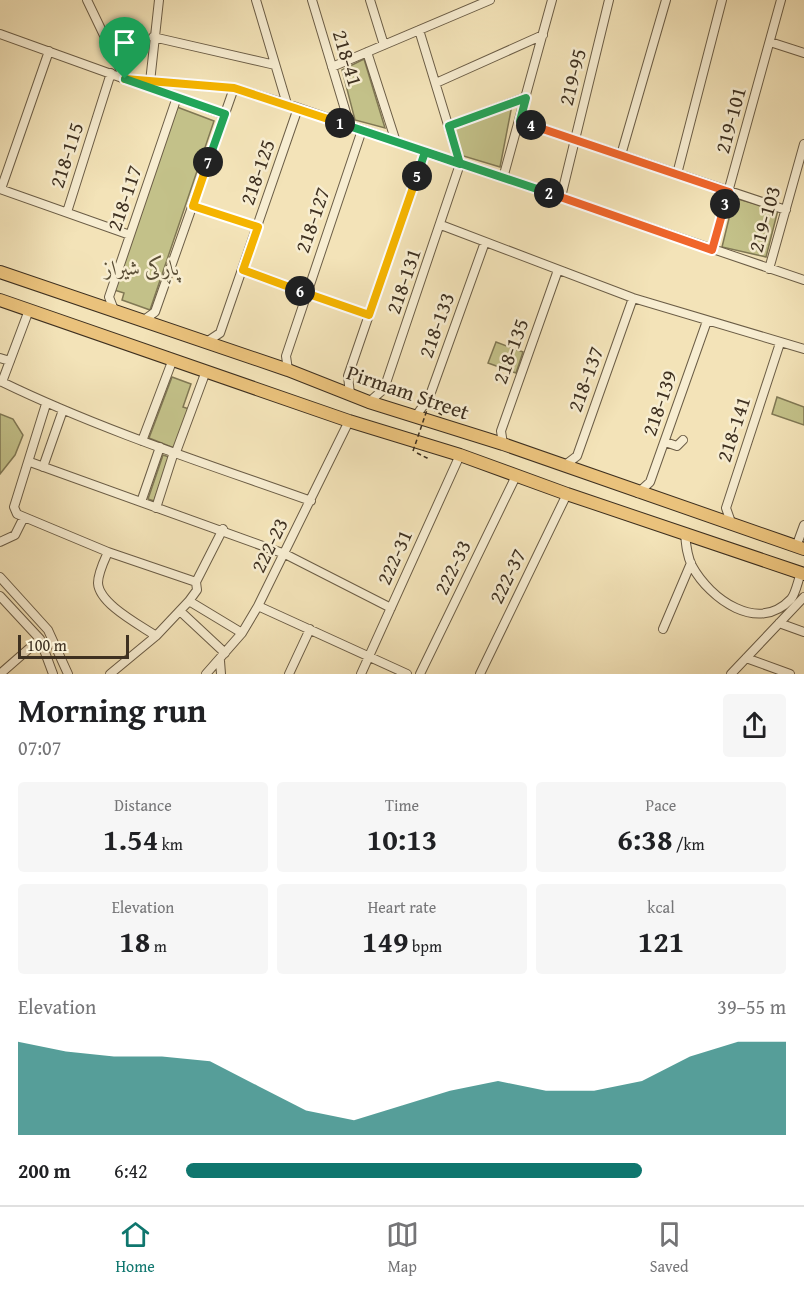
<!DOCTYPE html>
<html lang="en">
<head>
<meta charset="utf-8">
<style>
	body { margin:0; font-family:"Gentium Book Plus",Amiri,serif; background:#f6f6f6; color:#202124; height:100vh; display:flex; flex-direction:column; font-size:22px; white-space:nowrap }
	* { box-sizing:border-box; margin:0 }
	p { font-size:20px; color:#757577 }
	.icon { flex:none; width:33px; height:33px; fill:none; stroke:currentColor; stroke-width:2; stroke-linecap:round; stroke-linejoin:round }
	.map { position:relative; height:674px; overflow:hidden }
	.details { display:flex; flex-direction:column; background:#fff; flex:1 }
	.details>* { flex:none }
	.scale { position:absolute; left:18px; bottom:15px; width:111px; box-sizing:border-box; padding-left:6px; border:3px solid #3e3020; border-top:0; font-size:16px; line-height:21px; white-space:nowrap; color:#3e3020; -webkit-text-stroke:4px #f7edd1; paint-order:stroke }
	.pin { position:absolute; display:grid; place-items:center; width:51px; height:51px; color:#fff; margin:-62px -26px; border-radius:50% 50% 50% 0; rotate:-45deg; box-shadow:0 0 6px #0007 }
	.pin .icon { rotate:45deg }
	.km { position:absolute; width:30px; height:30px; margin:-15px; border-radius:50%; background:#222; color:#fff; font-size:16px; line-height:30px; text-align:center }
	.round { display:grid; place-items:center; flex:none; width:63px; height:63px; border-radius:6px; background:#f6f6f6 }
	.summary { display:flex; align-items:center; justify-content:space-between; height:102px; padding:0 18px }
	h1 { font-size:33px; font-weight:800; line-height:45px }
	.figures { display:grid; grid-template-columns:repeat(3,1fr); gap:9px; height:102px; padding:6px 18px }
	.figures div { display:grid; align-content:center; border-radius:6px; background:#f6f6f6; text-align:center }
	.figures b { font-size:30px; font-weight:800 }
	.figures small { font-size:16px; font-weight:400 }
	.figures p { font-size:16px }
	.chart { height:168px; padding:12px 18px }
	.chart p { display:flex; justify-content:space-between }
	.chart svg { width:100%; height:108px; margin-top:6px; fill:#0f766e; opacity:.7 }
	ul { padding:0 18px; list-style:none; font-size:20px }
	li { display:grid; grid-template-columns:96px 72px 1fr; align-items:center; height:45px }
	li i { height:15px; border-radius:8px; background:#0f766e }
	.menu { display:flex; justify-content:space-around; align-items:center; height:84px; border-top:2px solid #e0e0e0; background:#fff; font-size:16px; color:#757577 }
	.menu a { display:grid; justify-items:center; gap:3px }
	.menu .current { color:#0f766e }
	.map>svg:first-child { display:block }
	.green { fill:#c3c189; stroke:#807854; stroke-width:1.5 }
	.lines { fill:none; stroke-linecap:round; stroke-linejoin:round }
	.minor-casing { stroke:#6b5d46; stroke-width:10 }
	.highway-casing { stroke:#3e3020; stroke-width:14 }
	.path { stroke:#3e3020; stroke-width:1.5; stroke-dasharray:4.5 3; stroke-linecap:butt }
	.minor { stroke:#f7edd1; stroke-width:8 }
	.highway { stroke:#eac27c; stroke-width:12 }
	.path-bridge { stroke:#3e3020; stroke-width:1.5; stroke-dasharray:4.5 3; stroke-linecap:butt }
	.split-1-casing { stroke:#fff; stroke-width:12 }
	.split-2-casing { stroke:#fff; stroke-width:12 }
	.split-3-casing { stroke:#fff; stroke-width:12 }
	.split-4-casing { stroke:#fff; stroke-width:12 }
	.split-5-casing { stroke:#fff; stroke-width:12 }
	.split-6-casing { stroke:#fff; stroke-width:12 }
	.split-7-casing { stroke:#fff; stroke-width:12 }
	.split-8-casing { stroke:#fff; stroke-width:12 }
	.split-1 { stroke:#f5b400; stroke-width:8 }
	.split-2 { stroke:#22a559; stroke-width:8 }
	.split-3 { stroke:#f0652b; stroke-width:8 }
	.split-4 { stroke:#f0652b; stroke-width:8 }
	.split-5 { stroke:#22a559; stroke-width:8 }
	.split-6 { stroke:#f5b400; stroke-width:8 }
	.split-7 { stroke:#f5b400; stroke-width:8 }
	.split-8 { stroke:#22a559; stroke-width:8 }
	.labels { text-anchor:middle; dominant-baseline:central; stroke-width:5; stroke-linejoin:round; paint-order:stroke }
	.street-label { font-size:21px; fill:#3e3020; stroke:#f7edd1 }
	.park-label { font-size:21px; font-style:italic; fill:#594d35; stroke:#f7edd1 }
</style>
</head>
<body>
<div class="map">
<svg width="804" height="674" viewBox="0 0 804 674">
	<rect width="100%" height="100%" fill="#f3e3b8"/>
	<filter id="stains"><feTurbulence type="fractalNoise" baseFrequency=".00333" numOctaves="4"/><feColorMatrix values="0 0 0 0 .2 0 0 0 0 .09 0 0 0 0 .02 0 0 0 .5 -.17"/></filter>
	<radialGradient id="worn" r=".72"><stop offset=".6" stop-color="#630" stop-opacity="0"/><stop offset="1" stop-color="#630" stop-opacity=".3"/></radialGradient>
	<path class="green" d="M364,59L385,128L355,120L342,70Z
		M512,105L500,167L460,155L449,129Z
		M177,107L214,121L150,310L122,300L124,293L111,289Z
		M734,198L778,210L766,257L722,247Z
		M496,342L523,352L516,373L488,363Z
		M172,377L191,384L183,407L189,409L174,448L149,438Z
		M777,397L804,407V425L772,414Z
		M0,414L13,419L23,435L15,455L0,474Z
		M163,455L169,457L154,501L148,499Z"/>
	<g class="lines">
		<defs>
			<path id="minor" d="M87,0L125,79
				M256,0L287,104
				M312,0L350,126
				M370,0L384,45
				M0,34L125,79L234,88L287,104L804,280
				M153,37L275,65
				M770,42L804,53
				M367,52L396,142
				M332,67L490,0
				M150,82L159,0
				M436,83L543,35
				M143,85L225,115
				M520,121L786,210
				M449,126L526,97
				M621,155L666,0
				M677,174L722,0
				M503,178L552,0
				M0,189L130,235
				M1,189L49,51
				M561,197L609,0
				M193,206L258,227
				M67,212L111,73
				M441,225L633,298L804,349
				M712,250L781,0
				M769,269L804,144
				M243,270L306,294
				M114,310L109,297L177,97
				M144,320L155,312L234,88
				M205,343L220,333L298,108
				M0,358L10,361
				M288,370L286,356L362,130
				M2,382C101,430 207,464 311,501
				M2,382L29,310
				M350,394L348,376L425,152
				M369,402L384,389L460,164L419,30
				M46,404L14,507L17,514L108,552L196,582L223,529
				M415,417L429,398L485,242
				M142,441L173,359
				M665,442L677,446L683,440
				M503,444L501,431L558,270
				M176,452L206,371
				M30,462L285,554L391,608
				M564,466L577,456L633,298
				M43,467L63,410
				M638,493L650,482L707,321
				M141,502L160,447
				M156,508L174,452
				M732,525L726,508L780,343
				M685,534C686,545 687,556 692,566C710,599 758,634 791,599C796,593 798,580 801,573
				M0,542L15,535L24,517
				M796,547L804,525
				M108,552C104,561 98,573 98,583C99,604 140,625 156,636
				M0,577L48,630L68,674
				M0,596L40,639L53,674
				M189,601L197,590L196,582
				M258,606L407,674
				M180,611L225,653
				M779,623L804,632
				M663,629L691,563
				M746,658L790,674
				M220,661L221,674
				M0,674L40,639
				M110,674L156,636L189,601L242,633
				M206,674L242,633L258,606L349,421
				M289,674L310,629
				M361,674L460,455
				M420,674L516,476
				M480,674L567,494
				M731,674L804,597"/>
			<path id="highway" d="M0,272L288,370L369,402L503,444L804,549
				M0,300L349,421L460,455L567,494L804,574"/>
		</defs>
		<use href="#minor" class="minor-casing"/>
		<use href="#highway" class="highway-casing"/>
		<path class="path" d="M313,296L363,313
			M432,409L442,415
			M417,453L427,458L428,456"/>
		<use href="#minor" class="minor"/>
		<use href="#highway" class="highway"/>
		<path class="path-bridge" d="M413,451L428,407"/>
	</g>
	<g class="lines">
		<defs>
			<path id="split-1" d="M125,79L234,88L340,123"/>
			<path id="split-2" d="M340,123L549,193"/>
			<path id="split-3" d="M549,193L712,250L725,204"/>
			<path id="split-4" d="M531,125L729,192L725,204"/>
			<path id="split-5" d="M417,176L425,152L460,164L449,126L526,98L520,121L531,125"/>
			<path id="split-6" d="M300,291L369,315L417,176"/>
			<path id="split-7" d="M208,162L193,206L258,227L243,270L300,291"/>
			<path id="split-8" d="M125,79L225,114L208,162"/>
		</defs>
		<use href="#split-1" class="split-1-casing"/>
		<use href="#split-2" class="split-2-casing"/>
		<use href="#split-3" class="split-3-casing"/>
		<use href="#split-4" class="split-4-casing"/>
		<use href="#split-5" class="split-5-casing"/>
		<use href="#split-6" class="split-6-casing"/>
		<use href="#split-7" class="split-7-casing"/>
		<use href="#split-8" class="split-8-casing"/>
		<use href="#split-1" class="split-1"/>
		<use href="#split-2" class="split-2"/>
		<use href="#split-3" class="split-3"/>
		<use href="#split-4" class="split-4"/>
		<use href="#split-5" class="split-5"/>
		<use href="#split-6" class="split-6"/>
		<use href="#split-7" class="split-7"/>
		<use href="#split-8" class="split-8"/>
	</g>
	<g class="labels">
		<g class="street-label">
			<text transform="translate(348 58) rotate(73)">218-41</text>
			<text transform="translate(572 77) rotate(-76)">219-95</text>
			<text transform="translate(730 120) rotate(-75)">219-101</text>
			<text transform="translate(66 155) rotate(-72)">218-115</text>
			<text transform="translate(257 172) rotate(-71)">218-125</text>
			<text transform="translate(124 198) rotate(-71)">218-117</text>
			<text transform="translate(764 219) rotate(-74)">219-103</text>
			<text transform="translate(312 220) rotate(-71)">218-127</text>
			<text transform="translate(403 281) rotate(-71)">218-131</text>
			<text transform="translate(436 325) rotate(-70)">218-133</text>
			<text transform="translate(510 351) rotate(-70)">218-135</text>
			<text transform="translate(585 379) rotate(-70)">218-137</text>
			<text transform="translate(408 392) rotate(19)">Pirmam Street</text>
			<text transform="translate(659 403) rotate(-71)">218-139</text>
			<text transform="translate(733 429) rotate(-72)">218-141</text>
			<text transform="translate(269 545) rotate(-64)">222-23</text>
			<text transform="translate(394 557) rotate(-66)">222-31</text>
			<text transform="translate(452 567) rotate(-64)">222-33</text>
			<text transform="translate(507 576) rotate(-64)">222-37</text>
		</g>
		<g class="park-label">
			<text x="142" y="267">پاڕکی شیراز</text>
		</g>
	</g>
	<rect width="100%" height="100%" filter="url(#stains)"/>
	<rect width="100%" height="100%" fill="url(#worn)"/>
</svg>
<div class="scale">100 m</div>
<div class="pin" style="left:125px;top:79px;background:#1e9e55"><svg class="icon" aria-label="arrive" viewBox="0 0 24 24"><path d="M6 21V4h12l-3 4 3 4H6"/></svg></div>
<b class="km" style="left:340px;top:123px">1</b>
<b class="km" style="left:549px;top:193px">2</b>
<b class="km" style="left:725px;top:204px">3</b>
<b class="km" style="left:531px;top:125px">4</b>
<b class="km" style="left:417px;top:176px">5</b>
<b class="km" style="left:300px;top:291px">6</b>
<b class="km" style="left:208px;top:162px">7</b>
</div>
<section class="details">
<div class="summary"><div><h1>Morning run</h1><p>07:07</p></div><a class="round"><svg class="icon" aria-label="share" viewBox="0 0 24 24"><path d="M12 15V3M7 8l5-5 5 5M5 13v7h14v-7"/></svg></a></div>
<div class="figures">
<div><p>Distance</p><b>1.54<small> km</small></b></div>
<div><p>Time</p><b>10:13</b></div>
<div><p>Pace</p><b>6:38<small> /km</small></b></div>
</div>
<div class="figures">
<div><p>Elevation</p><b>18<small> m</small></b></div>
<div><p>Heart rate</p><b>149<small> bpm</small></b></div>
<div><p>kcal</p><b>121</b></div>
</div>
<div class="chart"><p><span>Elevation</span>39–55 m</p>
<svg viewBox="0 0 160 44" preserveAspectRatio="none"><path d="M0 44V6L10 10L20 12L30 12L40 14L50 24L60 34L70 38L80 32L90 26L100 22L110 26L120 26L130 22L140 12L150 6L160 6V44z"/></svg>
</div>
<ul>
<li><b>200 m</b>6:42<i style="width:76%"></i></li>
</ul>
</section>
<nav class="menu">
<a class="current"><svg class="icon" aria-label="home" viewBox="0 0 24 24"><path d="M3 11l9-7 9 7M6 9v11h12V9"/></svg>Home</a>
<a><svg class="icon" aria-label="map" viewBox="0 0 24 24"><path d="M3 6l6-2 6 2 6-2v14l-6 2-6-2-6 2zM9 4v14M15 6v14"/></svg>Map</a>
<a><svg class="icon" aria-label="saved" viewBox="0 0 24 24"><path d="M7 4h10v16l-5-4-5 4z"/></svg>Saved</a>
</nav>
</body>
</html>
